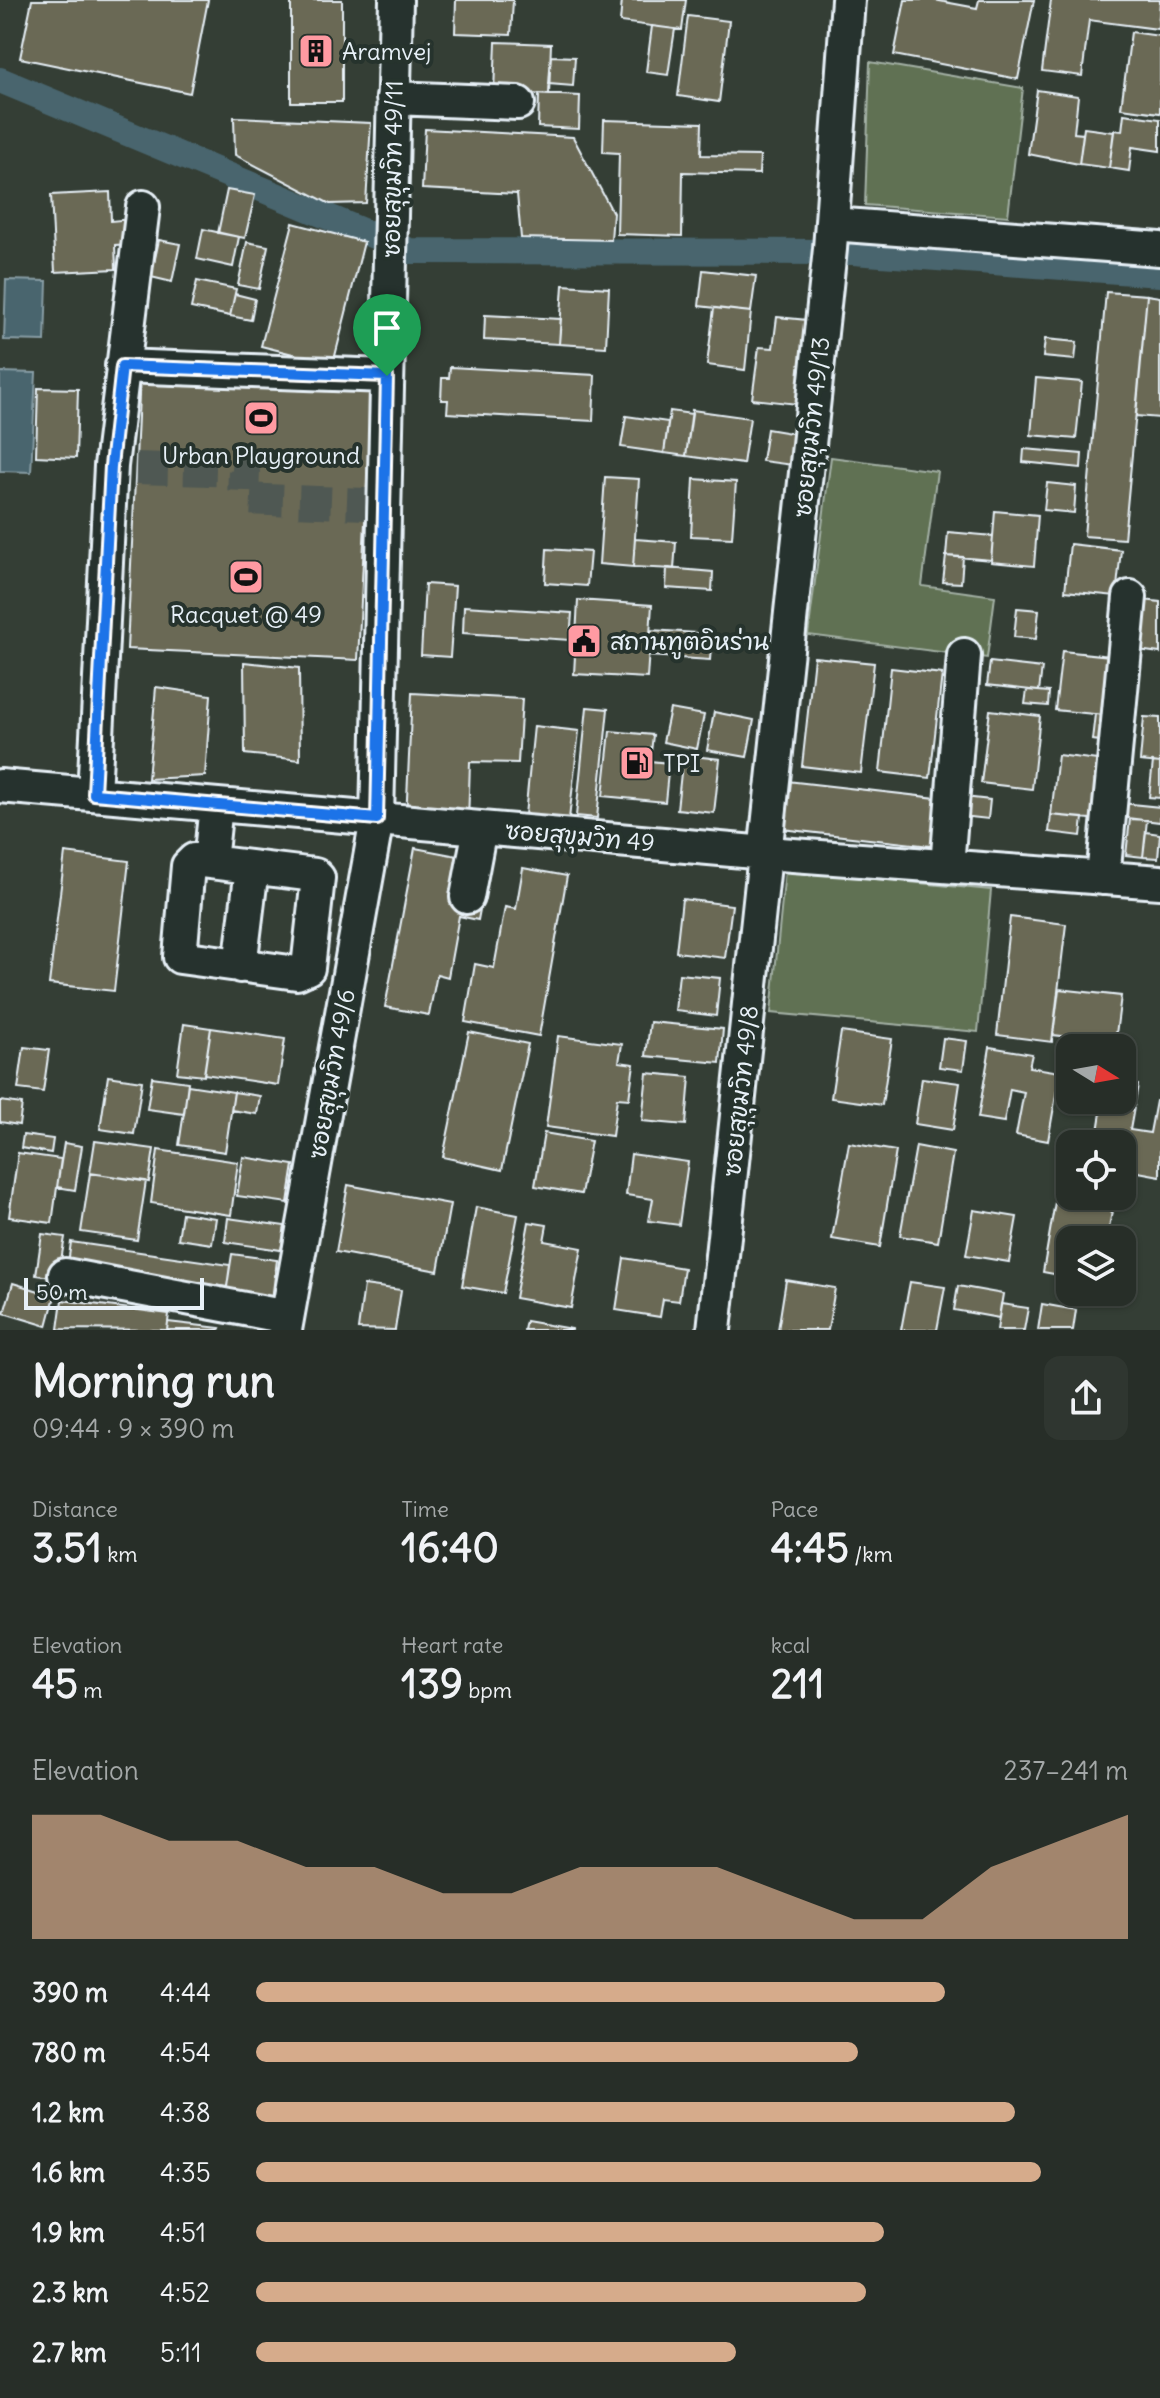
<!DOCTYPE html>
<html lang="en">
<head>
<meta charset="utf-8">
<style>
	body { margin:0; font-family:Delius,"Playpen Sans Thai",sans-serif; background:#2f3630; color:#f1f3f6; height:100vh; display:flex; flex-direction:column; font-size:30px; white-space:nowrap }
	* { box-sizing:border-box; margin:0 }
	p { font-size:26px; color:#a4a8a8 }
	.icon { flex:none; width:44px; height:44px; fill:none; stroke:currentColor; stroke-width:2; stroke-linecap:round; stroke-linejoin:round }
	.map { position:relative; height:1330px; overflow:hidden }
	.details { display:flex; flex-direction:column; background:#272e28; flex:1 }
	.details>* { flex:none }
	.needle { width:52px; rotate:101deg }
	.buttons { position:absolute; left:1056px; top:1034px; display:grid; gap:16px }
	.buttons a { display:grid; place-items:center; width:80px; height:80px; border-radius:16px; background:#272e28; box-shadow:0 2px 6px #0004,0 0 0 2px #434a45; font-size:40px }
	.scale { position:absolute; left:24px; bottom:20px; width:180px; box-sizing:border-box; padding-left:8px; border:4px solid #e8f1f8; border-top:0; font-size:22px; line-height:28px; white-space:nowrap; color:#e8f1f8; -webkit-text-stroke:6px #26332d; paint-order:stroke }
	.pin { position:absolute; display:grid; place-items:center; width:68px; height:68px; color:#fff; margin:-82px -34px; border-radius:50% 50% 50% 0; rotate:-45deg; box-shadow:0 0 8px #0007 }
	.pin .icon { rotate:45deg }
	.round { display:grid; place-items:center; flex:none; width:84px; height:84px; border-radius:16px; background:#2f3630 }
	.headline { display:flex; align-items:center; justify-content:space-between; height:136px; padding:0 32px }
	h1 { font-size:44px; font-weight:800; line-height:60px }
	.metrics { display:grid; grid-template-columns:repeat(3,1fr); gap:12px; height:136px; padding:8px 32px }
	.metrics div { display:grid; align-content:center }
	.metrics b { font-size:40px; font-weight:800 }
	.metrics small { font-size:22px; font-weight:400 }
	.metrics p { font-size:22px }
	.chart { height:224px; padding:16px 32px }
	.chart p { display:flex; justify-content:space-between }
	.chart svg { width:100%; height:144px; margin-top:8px; fill:#d6ab8b; opacity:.7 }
	ul { padding:0 32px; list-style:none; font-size:26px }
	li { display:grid; grid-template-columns:128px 96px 1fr; align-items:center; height:60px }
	li i { height:20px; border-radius:10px; background:#d6ab8b }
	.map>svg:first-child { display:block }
	.green { fill:#607153; stroke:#a4b1a6; stroke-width:2 }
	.water { fill:#48656e; stroke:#889da5; stroke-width:2 }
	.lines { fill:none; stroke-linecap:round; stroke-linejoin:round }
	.canal { stroke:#48656e; stroke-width:26 }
	.building { fill:#6b6955; stroke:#e8f1f8; stroke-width:2 }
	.minor-tunnel { stroke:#4f5952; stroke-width:32; stroke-dasharray:32 16; stroke-linecap:butt }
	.minor-casing { stroke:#e8f1f8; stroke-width:38 }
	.minor { stroke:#26332d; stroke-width:32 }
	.route-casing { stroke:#fff; stroke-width:16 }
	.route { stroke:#1a73e8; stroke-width:10 }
	.labels { text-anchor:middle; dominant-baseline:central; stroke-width:8; stroke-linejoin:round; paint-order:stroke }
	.poi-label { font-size:24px; fill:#e8f1f8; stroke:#26332d; text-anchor:start }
	.street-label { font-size:24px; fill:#e8f1f8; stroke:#26332d }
</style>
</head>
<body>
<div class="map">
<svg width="1160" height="1330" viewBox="0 0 1160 1330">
	<rect width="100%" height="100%" fill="#343e35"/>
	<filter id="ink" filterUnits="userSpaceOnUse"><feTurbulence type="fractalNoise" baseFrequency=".0125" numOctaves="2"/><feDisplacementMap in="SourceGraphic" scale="16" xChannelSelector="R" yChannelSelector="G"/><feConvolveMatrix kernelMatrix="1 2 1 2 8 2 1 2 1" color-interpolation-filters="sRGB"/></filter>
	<g filter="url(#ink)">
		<path class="green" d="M870,62L1023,88L1008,216L865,205Z
			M831,457L937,471L922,586L995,596L987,658L808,635Z
			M785,870L991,890L978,1032L771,1013Z"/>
		<path class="water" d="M6,280L47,281L45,341L4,340Z
			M0,372L36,373L31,472L0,471Z"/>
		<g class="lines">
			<path class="canal" d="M0,80L410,251L853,252L1160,274"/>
		</g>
		<path class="building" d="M32,0H208L190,93L20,58Z
			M291,0H342V102H291Z
			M456,0H513L511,35L455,33Z
			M622,0H686L682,30L620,22Z
			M905,0H934L977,8L979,0H1034L1018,79L894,55Z
			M1051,0H1160L1158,29L1089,20L1082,76L1042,71Z
			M688,16L729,21L719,102L678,96Z
			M652,26L675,29L668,75L646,72Z
			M1131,32L1160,36V113L1121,108Z
			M496,42L551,44L549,95L494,92Z
			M551,56L575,57L573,86L549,84Z
			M1037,90L1078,96L1074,133L1083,134L1079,164L1028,154Z
			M539,94L580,96L579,129L538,127Z
			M1124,114L1160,119V151L1132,147L1129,171L1109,168L1114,130L1122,131Z
			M234,117L371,123L366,203L330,204L235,155Z
			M604,120L702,123L701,155L760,156L759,174L683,172L682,236L617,234L619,153L603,152Z
			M1084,128L1114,132L1109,168L1079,164Z
			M425,129L573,137L613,213L611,240L521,238L517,194L422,189Z
			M227,190L255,195L245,238L218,233Z
			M110,192L111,221L131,219L132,244L115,245L116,269L55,272L51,195Z
			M293,223L364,242L333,364L261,346Z
			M203,229L239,237L233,267L197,259Z
			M159,240L180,244L172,282L151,277Z
			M247,242L268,246L259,289L238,285Z
			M703,270L756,276L751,312L699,306Z
			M197,281L236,289L230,316L191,308Z
			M563,285L609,288L606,347L559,344Z
			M1106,292L1147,295L1124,539L1084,536Z
			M235,294L255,299L251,320L230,316Z
			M1147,295L1160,297V418L1136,416Z
			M714,308L751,312L745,370L707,365Z
			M485,315L561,319L559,344L484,340Z
			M777,317L807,320L797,404L752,399L759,347L773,348Z
			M1045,339L1077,342L1075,360L1043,357Z
			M450,367L595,375L593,421L447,413L448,400H441L442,378H449Z
			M140,374L372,385L358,660L127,649Z
			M1036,378L1082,382L1076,439L1031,435Z
			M38,388L78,389L76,458L36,456Z
			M692,410L750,418L743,464L686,456Z
			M670,411L692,414L686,456L664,453Z
			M626,416L668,422L664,453L621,447Z
			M767,429L797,434L792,465L762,461Z
			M1024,449L1082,454L1081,468L1023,462Z
			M605,477L639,479L633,567L599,564Z
			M694,479L736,482L732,538L691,536Z
			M1047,483L1076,486L1074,513L1044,510Z
			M995,511L1038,515L1034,566L991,562Z
			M948,532L993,536L991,560L946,556Z
			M635,539L676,542L674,569L633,567Z
			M1070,544L1121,550L1116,596L1065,591Z
			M547,549L590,552L587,586L545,583Z
			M946,556L963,557L961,583L943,582Z
			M667,568L713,572L712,591L666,588Z
			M425,584L455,586L450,657L421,655Z
			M1136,599L1160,602V653L1131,649Z
			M578,600L652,605L647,678L574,674Z
			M464,606L572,613L570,640L463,633Z
			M1017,608L1039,610L1036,639L1014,637Z
			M651,630L712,634L710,660L649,656Z
			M1062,651L1120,657L1113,716L1055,710Z
			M814,657L874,663L861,773L802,766Z
			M244,662L299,668L300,760L245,754Z
			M990,662L1042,668L1039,691L987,685Z
			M891,668L942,674L930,778L880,772Z
			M156,687L211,695L205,776L148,779Z
			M1027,690L1049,692L1048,706L1025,704Z
			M412,693L522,699L518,763L470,762L468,823L406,819Z
			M587,707L608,709L597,818L576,816Z
			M670,709L704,715L697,749L663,742Z
			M990,710L1040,716L1032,789L981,783Z
			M714,712L754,720L747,757L707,750Z
			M1095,714L1113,716L1110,742L1092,740Z
			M1144,717L1160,718V763L1140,761Z
			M534,726L579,731L569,819L525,815Z
			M610,731L653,735L650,761L669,763L665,802L603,796Z
			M683,755L720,759L714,813L677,809Z
			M1058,755L1106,761L1100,820L1051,815Z
			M1153,762L1160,763V798L1149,797Z
			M787,781L945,799L939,847L782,829Z
			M964,797L990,800L988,819L962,816Z
			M1121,803L1160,807V822L1119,817Z
			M1051,815L1083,818L1081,836L1049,832Z
			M1130,819L1147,820L1143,857L1126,855Z
			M1146,832L1160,834L1158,858L1143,857Z
			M415,848L489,862L478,920L459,916L448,977L437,974L429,1015L385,1007Z
			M65,853L129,861L114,991L49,984Z
			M523,868L567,876L539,1036L465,1022L475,964L494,968L505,907L516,909Z
			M682,899L732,905L725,958L676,952Z
			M1010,917L1066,924L1052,1042L997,1035Z
			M679,974L720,978L716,1016L675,1011Z
			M1059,989L1121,996L1115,1042L1053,1035Z
			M650,1022L723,1029L720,1063L646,1056Z
			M184,1024L211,1028L204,1076L177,1073Z
			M211,1028L285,1039L278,1085L204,1074Z
			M469,1032L528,1044L502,1170L443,1157Z
			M841,1032L892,1039L882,1105L831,1098Z
			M558,1036L622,1044L619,1062L634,1064L629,1099L617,1098L612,1136L546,1127Z
			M943,1038L967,1041L963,1070L939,1067Z
			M24,1047L49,1050L43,1092L18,1089Z
			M990,1047L1032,1054L1029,1067L1060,1072L1048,1141L1016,1135L1024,1092L1010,1089L1004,1122L978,1118Z
			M647,1073L690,1077L686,1125L642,1121Z
			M108,1076L142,1081L134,1134L100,1129Z
			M152,1077L188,1082L184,1114L147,1109Z
			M922,1078L960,1083L953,1130L915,1124Z
			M1122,1082L1138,1085L1130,1130L1150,1133L1156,1101H1160V1176L1122,1169V1144H1096L1103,1100H1122Z
			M188,1085L234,1092L225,1152L179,1145Z
			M234,1092L260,1096L257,1114L231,1110Z
			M0,1101L22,1104L19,1125L0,1122Z
			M544,1133L591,1141L581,1194L535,1186Z
			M23,1135L53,1139L51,1153L21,1148Z
			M95,1141L154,1149L149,1182L90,1173Z
			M64,1143L82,1146L75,1190L57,1187Z
			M849,1143L896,1151L880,1247L832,1239Z
			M916,1146L953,1153L938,1242L900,1236Z
			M158,1150L238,1162L231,1215L151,1203Z
			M18,1153L61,1159L52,1223L9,1217Z
			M631,1154L688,1162L679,1225L649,1221L653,1199L626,1195Z
			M243,1157L294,1165L288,1203L237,1196Z
			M90,1173L146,1181L137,1240L81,1232Z
			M348,1185L450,1204L438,1271L336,1252Z
			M1055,1202L1112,1211L1107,1240H1070V1277L1043,1272Z
			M476,1207L518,1215L503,1293L462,1286Z
			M974,1210L1017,1217L1009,1262L966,1255Z
			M182,1213L216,1218L212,1244L178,1239Z
			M228,1218L285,1226L281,1250L225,1242Z
			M529,1222L547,1225L544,1241L582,1248L571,1308L515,1298Z
			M42,1234L65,1237L58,1278L36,1275Z
			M71,1242L230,1265L227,1287L68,1264Z
			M232,1254L277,1260L272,1300L226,1293Z
			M624,1258L684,1268L679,1301L663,1299L660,1317L616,1310Z
			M786,1280L835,1288L828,1330H778Z
			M910,1282L945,1287L937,1330H901Z
			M13,1283L55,1296L47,1326L4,1313Z
			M364,1285L401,1290L395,1330L358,1329Z
			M958,1286L1003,1294L999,1318L954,1310Z
			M62,1300L169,1314L167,1330L58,1329Z
			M1001,1304L1028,1308L1024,1330H997Z
			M1042,1304L1076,1310L1073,1330H1038Z
			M526,1321L572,1329V1330H524Z
			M168,1322L220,1328L219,1330H167Z"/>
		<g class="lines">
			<path class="minor-tunnel" d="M136,468L244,471L243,499L366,504"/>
			<defs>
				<path id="minor" d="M393,98L518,103
					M832,224L1160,249
					M122,366L387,376
					M0,786L766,853L1160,882
					M94,794L111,466L143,207
					M194,860L315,875L318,878L308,968L297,973L180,957L188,866Z
					M210,862L216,805
					M947,866L964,655
					M1103,878L1130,597
					M467,897L480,828
					M240,966L252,868
					M65,1275L287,1317
					M285,1330L377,819L396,0
					M714,1330L830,249L848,0"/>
			</defs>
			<use href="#minor" class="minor-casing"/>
			<use href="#minor" class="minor"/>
		</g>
	</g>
	<g class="lines" filter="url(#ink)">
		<defs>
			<path id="route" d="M122,366L387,376L377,819L94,794L111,466Z"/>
		</defs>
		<use href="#route" class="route-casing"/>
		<use href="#route" class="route"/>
	</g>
	<defs>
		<symbol id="building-square" viewBox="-11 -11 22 22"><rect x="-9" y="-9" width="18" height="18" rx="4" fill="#ff9aa2" stroke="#26332d"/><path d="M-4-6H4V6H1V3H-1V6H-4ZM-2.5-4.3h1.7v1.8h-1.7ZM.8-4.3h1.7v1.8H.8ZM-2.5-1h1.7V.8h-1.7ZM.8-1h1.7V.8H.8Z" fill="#111"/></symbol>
		<symbol id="stadium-square" viewBox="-11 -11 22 22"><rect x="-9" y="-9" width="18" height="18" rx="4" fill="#ff9aa2" stroke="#26332d"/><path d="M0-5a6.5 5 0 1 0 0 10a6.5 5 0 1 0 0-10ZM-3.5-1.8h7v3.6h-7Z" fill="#111"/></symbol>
		<symbol id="civic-square" viewBox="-11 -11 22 22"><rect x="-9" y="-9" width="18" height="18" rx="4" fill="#ff9aa2" stroke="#26332d"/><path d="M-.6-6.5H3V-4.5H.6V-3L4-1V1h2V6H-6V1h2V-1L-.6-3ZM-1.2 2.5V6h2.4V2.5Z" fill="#111"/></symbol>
		<symbol id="fuel-square" viewBox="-11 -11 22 22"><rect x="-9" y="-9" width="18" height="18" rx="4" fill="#ff9aa2" stroke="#26332d"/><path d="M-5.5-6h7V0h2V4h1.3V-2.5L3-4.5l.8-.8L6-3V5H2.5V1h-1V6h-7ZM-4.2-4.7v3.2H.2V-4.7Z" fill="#111"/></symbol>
	</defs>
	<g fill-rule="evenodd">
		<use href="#building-square" x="296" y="31" width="40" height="40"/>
		<use href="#stadium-square" x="241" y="398" width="40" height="40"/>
		<use href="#stadium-square" x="226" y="557" width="40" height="40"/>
		<use href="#civic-square" x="564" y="621" width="40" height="40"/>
		<use href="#fuel-square" x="617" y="743" width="40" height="40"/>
	</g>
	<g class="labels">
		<g class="poi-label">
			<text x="342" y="51">Aramvej</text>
			<text x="261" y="455" text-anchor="middle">Urban Playground</text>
			<text x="246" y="614" text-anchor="middle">Racquet @ 49</text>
			<text x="610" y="641">สถานทูตอิหร่าน</text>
			<text x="663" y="763">TPI</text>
		</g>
		<g class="street-label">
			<text transform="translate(392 169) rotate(-89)">ซอยสุขุมวิท 49/11</text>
			<text transform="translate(811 427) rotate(-84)">ซอยสุขุมวิท 49/13</text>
			<text transform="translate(580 836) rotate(5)">ซอยสุขุมวิท 49</text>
			<text transform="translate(331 1074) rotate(-80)">ซอยสุขุมวิท 49/6</text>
			<text transform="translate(740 1091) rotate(-84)">ซอยสุขุมวิท 49/8</text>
		</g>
	</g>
</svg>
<div class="buttons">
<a><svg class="needle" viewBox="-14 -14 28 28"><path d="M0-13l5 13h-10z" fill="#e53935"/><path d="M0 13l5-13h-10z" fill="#a4a8a8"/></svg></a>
<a><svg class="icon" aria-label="locate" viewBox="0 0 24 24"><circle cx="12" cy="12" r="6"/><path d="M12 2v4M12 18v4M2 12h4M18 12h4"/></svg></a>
<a><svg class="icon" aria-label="layers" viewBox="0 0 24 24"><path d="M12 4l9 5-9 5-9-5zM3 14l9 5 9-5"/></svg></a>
</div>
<div class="scale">50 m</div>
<div class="pin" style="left:387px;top:376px;background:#1e9e55"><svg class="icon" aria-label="arrive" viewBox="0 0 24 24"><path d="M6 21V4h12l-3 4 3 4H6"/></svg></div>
</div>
<section class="details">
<div class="headline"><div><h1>Morning run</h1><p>09:44 · 9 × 390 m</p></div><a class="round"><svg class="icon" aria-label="share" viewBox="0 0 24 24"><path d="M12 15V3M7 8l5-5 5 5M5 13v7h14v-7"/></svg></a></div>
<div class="metrics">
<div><p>Distance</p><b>3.51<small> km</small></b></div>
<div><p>Time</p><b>16:40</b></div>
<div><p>Pace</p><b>4:45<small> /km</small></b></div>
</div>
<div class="metrics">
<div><p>Elevation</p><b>45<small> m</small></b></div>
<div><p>Heart rate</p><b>139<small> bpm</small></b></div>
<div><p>kcal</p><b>211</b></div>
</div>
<div class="chart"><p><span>Elevation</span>237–241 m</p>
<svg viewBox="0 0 160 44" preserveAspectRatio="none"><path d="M0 44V6L10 6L20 14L30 14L40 22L50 22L60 30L70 30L80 22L90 22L100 22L110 30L120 38L130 38L140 22L150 14L160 6V44z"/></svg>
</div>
<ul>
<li><b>390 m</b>4:44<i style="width:79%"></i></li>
<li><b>780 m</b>4:54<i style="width:69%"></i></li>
<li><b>1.2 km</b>4:38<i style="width:87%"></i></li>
<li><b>1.6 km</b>4:35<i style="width:90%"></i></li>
<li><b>1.9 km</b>4:51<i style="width:72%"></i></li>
<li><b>2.3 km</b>4:52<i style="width:70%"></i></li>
<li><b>2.7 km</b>5:11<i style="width:55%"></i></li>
</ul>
</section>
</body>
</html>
